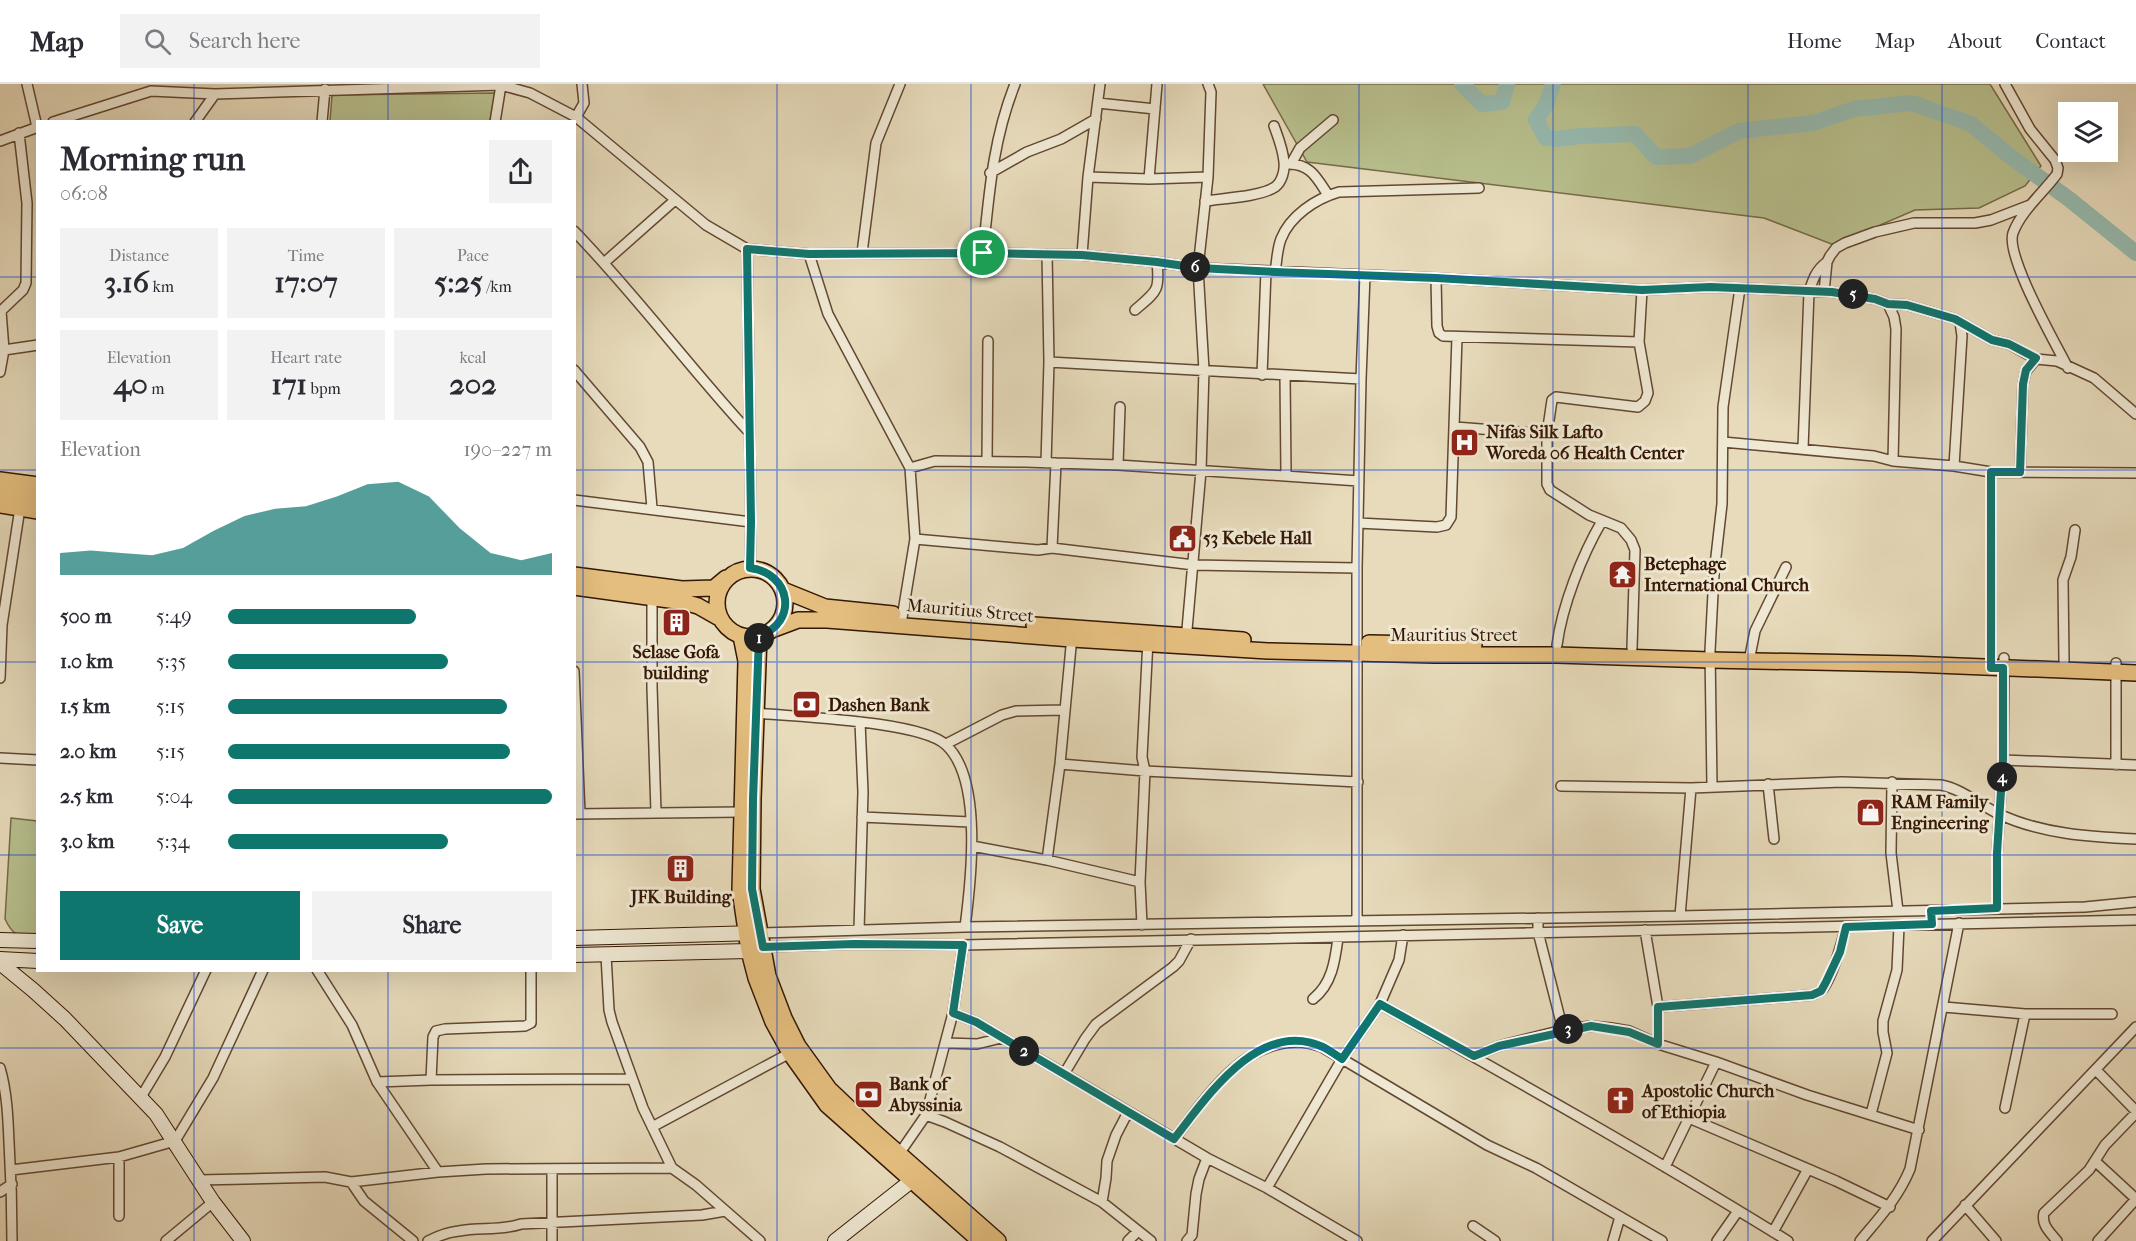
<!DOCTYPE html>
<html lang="en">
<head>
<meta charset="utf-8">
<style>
	body { margin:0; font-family:"IM FELL French Canon",serif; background:#f2f2f3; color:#2b2b33; height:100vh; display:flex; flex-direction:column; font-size:22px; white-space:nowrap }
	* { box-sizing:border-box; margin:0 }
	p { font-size:20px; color:#7c7c81 }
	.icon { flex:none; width:33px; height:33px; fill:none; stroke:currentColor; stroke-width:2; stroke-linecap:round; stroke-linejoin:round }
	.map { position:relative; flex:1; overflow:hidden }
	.side { position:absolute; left:36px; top:36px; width:540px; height:852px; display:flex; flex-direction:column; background:#fff; border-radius:0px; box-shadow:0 6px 24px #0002 }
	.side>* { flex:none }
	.fabs { position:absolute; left:2058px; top:18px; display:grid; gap:12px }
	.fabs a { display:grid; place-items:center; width:60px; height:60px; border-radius:0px; background:#fff; box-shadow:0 6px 24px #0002; font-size:30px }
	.pin { position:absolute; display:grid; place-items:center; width:51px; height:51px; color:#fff; margin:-26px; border:3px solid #fff; border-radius:50%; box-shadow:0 2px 6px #0007 }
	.km { position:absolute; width:30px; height:30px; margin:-15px; border-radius:50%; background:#222; color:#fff; font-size:16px; line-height:30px; text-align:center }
	.round { display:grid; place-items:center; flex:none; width:63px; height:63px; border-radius:0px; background:#f2f2f3 }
	.overview { display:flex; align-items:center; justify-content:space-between; height:102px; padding:0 24px }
	h1 { font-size:33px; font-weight:700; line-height:45px }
	.metrics { display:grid; grid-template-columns:repeat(3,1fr); gap:9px; height:102px; padding:6px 24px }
	.metrics div { display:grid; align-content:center; border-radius:0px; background:#f2f2f3; text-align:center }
	.metrics b { font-size:30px; font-weight:700 }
	.metrics small { font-size:16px; font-weight:400 }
	.metrics p { font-size:16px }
	.chart { height:168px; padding:12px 24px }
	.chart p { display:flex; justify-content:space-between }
	.chart svg { width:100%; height:108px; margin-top:6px; fill:#0f766e; opacity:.7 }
	.cta { display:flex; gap:12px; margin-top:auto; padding:12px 24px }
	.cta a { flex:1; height:69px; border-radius:0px; background:#0f766e; color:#fff; font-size:24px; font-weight:700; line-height:69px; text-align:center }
	.cta a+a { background:#f2f2f3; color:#2b2b33 }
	ul { padding:0 24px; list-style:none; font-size:20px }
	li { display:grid; grid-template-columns:96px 72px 1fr; align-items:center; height:45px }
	li i { height:15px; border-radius:8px; background:#0f766e }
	header { display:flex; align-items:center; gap:36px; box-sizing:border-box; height:84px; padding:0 30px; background:#fff; border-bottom:2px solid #e1e1e2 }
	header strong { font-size:28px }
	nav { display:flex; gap:33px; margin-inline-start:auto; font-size:21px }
	.search { width:420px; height:54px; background:#f2f2f3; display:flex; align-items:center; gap:15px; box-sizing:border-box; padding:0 21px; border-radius:0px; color:#7c7c81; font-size:22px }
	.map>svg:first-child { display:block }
	.green { fill:#b8c08e; stroke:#766c49; stroke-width:1.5 }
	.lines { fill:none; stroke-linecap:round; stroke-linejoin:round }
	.river { stroke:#97bbb0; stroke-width:16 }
	.street-casing { stroke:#624832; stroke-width:12 }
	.secondary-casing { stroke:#351704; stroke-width:16 }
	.primary-casing { stroke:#351704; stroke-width:18 }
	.street { stroke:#efe8d3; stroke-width:9 }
	.secondary { stroke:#efe8d3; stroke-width:14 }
	.primary { stroke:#e4be7e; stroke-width:15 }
	.route-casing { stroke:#fff; stroke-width:12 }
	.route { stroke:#0f766e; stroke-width:8 }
	.grid { fill:none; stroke:#1d4ed8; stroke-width:1.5; stroke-opacity:0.55 }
	.labels { text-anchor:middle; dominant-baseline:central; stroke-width:6; stroke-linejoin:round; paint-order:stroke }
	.poi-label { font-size:18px; font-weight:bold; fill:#351704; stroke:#efe8d3; text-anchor:start }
	.street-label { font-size:18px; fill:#351704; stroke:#efe8d3 }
</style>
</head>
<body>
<header>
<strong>Map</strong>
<div class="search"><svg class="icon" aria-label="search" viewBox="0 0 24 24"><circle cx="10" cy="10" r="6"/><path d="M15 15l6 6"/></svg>Search here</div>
<nav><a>Home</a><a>Map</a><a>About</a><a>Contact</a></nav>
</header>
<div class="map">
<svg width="2136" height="1157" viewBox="0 0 2136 1157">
	<rect width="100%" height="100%" fill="#e7dbbb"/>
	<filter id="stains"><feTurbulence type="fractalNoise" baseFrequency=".00333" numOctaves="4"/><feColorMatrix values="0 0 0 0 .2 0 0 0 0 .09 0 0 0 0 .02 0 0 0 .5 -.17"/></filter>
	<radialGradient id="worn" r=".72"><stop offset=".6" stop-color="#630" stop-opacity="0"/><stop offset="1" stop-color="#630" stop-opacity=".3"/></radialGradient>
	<path class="green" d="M1263,0H1990L2041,82L2025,102L1979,124L1915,126L1834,161L1764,134L1307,78Z
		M495,9L490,37H330L332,11Z
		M11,734L37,737V852C19,852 14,854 5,835Z"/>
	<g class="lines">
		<path class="river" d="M1462,0L1482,20L1502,18L1507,0
			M1553,0L1546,21L1536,36L1546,54L1557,55L1580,52L1635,50L1656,73L1690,72L1739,47L1813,39L1854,25L1912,19L1971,40L2011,73L2069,115L2136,169"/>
		<defs>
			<path id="street" d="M27,0L37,43
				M2005,0L2030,45L2055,76L2058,84L2057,90C2043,109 2021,127 2013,149C2005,172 2056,260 2068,284
				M215,10L501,1L530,9L576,33L706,141L747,165L809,170L983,169L1082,171L1157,178L1198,184L1436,194L1642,206L1639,258L1648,309L1645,317L1638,323L1556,313L1552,316L1547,350V400L1550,406L1589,431L1621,444L1631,456L1635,466L1632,564
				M1098,19L1155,25
				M576,33L584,19L582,0
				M53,38L151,7L215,10L195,38
				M322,38L325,5
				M495,38L501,1
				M0,57L38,43
				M1287,80C1310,79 1317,94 1328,111
				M1291,80L1300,64L1333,36
				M990,89L1027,68L1061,55L1096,35
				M1088,93L1100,0
				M1149,95L1157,0
				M1205,117C1224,114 1260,113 1275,103C1282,98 1285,86 1284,78C1283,65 1278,53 1274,42
				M574,147C636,211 689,283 749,348
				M747,165L751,438L750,484
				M862,169L876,59L900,0
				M983,169C989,110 993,55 1015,0
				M809,170L828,230L910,384L915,455L901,540
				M1082,171L1088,93L1149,95L1208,93
				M605,178L675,116
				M1275,188C1277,177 1277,165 1281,155C1290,132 1315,115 1339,108L1479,104
				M1436,194L1437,242L1439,249L1443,252L1639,258
				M1642,206L1710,203L1832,208L1875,215L1888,220L1907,221L1955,235L1992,256L2009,260L2036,275L2057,277L2094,294L2136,330
				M1824,208L1827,178L1830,172L1836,164L1845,159L1875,148L1914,139H1975L1991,136L2030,121
				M1888,220L1894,233L1896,245L1893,377
				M1135,226C1157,207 1160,207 1157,178
				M4,266L1,227L23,206L26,199L27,119L19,49
				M1049,278L1361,295
				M574,286L640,363L648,378L652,424
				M0,288L4,266L38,261
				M1262,291L1266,187
				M1285,291L1286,391
				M1455,343L1547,350
				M1723,358L1874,372L1893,377L1954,382L1991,388L2136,389
				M1803,364L1809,208C1813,195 1816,186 1827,178
				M987,377L988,257
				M1046,379L1049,278L1047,170
				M1118,381L1120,323
				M1954,382L1962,252L1960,238
				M910,384L935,377L1025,378L1118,381L1359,397
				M1991,388V584
				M2020,388L2023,300L2026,287L2036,275
				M574,416L751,438
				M1358,439L1437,443L1446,441L1451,433L1457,253
				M915,455L1038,466L1052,464L1194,481L1357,484
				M1052,464L1056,379
				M652,511V603L656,728
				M1186,557L1201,387L1204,286L1198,184L1208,93L1211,8L1208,0
				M1557,561C1562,522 1582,471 1602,437
				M1749,577L1755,547L1786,483
				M2064,577L2063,496L2071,473L2075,446
				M2116,579V681
				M574,587L580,730
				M0,594L2,541L20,424
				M757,629C796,633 921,637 946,661C983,695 971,797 965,843
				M946,660L1002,631L1016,627L1064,626
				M0,674L38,676
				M2003,676L2136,681
				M1060,680L1145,687L1358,698
				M1892,698L1891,769L1898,827
				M1768,700L1774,755
				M1561,702L1691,704L1842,698L1941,701C1962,705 1980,721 1999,730C2041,750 2091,753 2136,755
				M1712,702L1710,567L1714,490L1722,420L1723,323L1740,204
				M574,730L741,728
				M862,733L970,738
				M972,762L1047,776L1140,798
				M1047,776L1060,680L1072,552
				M1997,824V769L2003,676L2004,574
				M1680,832L1691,704
				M1538,834V848L1563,946
				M1357,836V484L1361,295L1365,191
				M1142,841L1140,798L1145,687L1142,673L1148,556
				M859,846L863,708L860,638
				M1645,846L1658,923V960
				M759,849L965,843L1680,832L2085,823L2136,818
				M763,863L854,860L963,861L2136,836
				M606,871L609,926L612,938L643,1024L672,1084L696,1101L760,1157
				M317,886L352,941L377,998L438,1088
				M1313,915C1332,900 1335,877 1338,854
				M1380,920C1517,997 1654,1074 1788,1157
				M1658,923L1812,911C1813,911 1820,907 1821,907C1832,896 1842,858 1846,843
				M1944,923L2025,930H2112
				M953,929L976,938L1207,1074L1267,1104L1357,1157
				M946,959L977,960L1001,954
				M1474,972L1499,962L1563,946L1591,942L1611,944L1629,947L1658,960L1716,978L1807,1011L1919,1046
				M0,984C7,1008 8,1034 9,1058C11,1091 12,1124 12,1157
				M2096,986L2136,1027
				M1064,990L1085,955L1096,940L1173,883L1179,877L1191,855
				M431,996L433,953L436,947L445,945L525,942L531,939V886
				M377,998L431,996L632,995
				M141,1013L165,973L206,886
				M2005,1024L2025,930
				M1871,1030L1887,969L1883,948V937L1897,886L1899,842
				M926,1031L945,1038L1000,1063L1102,1118L1151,1157
				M1689,1034L1836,1097L1890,1123
				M652,1043L790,969
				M1174,1055C1205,1016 1239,960 1294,958C1304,957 1313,960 1322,963L1487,1061L1536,1084L1662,1157
				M899,1070L926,1031L953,929L963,861
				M119,1073V1132
				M2096,1078L2136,1115
				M1665,1083L1716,978
				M552,1085V1157
				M11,1086L119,1073L175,1057L213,994L263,886
				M199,1096L325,1093L351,1098L438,1088L486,1085L672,1084
				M351,1098L364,1117L413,1157
				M1267,1104L1342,975L1380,920L1399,876L1403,851
				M0,1108L12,1100
				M1102,1118L1106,1094L1107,1077L1116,1051L1128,1028
				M1965,1121L1996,1157
				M1473,1142L1495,1157
				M1773,1148L1808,1085
				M166,1157L213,1118
				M428,1157C438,1152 448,1148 459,1147C480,1143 501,1147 521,1140L702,1131L725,1127
				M1128,1157L1137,1148
				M1187,1157L1192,1151L1196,1110L1199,1095L1207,1074
				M1613,1157L1620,1133
				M1717,1157L1738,1127
				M1860,1157C1879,1134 1898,1114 1910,1085L1959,839
				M1932,1157L2136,943
				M2057,1157C2050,1148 2041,1141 2044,1129L2089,1086L2105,1061L2136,1029
				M2098,1157L2136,1115"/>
			<path id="secondary" d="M574,854L757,849
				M0,856L38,857
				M574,871L749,867L758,864
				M0,875L38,877
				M0,879L33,906L65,935L156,1030L213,1118L243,1157
				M835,1157L920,1090"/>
			<path id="primary" d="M0,396L38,401
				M0,409L38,415
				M0,421L38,427
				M717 519a34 34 0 1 1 68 0a34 34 0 1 1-68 0Z
				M574,491L682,505L714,504L726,494
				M574,503L684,518L698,522L721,535
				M783,506L825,523L893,530
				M1034,541L1243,556
				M774,545L798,536H827L1072,555L1268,567L1435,571H1557L1710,576L1910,580L2136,589
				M741,552L746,577L740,806L749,867L756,894L773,938L790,969L827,1021L980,1157
				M759,552L753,715L752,805L768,892L784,934L798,962L829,1005L872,1046L998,1157
				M1369,559L1474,561"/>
		</defs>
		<use href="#street" class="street-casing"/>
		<use href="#secondary" class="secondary-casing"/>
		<use href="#primary" class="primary-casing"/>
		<use href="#street" class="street"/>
		<use href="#secondary" class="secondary"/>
		<use href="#primary" class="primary"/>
	</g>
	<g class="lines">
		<defs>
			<path id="route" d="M747,165L809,170L983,169L1082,171L1157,178L1198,184L1275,188L1436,194L1642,206L1710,203L1832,208L1875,215L1888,220L1907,221L1955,235L1992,256L2009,260L2036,274L2026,286L2023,300L2020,388H1991V584H2003V676L1997,769V824L1931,827L1932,840L1846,843L1840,868L1826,898L1821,907L1812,911L1658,923V960L1629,948L1591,942L1499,962L1474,972L1380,920L1342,975C1336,971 1329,966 1323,963C1259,934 1207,1013 1174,1055L976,938L953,929L963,861L854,860L763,863L752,805L753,715L759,552C799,538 791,489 750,484L751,438Z"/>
		</defs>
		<use href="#route" class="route-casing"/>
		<use href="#route" class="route"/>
	</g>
	<path class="grid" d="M194,0V38M388,0V38M583,0V1157M777,0V1157M971,0V1157M1165,0V1157M1359,0V1157M1553,0V1157M1748,0V1157M1942,0V1157M0,193H38M574,193H2136M0,386H38M574,386H2136M0,578H38M574,578H2136M0,771H38M574,771H2136M194,886V1157M388,886V1157M0,964H2136"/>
	<defs>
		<symbol id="hospital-square" viewBox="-11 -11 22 22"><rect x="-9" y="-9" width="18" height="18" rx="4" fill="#8f2418" stroke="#efe8d3"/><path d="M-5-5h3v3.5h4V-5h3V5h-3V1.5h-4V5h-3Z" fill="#fff"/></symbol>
		<symbol id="civic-square" viewBox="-11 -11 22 22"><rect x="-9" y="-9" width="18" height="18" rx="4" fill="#8f2418" stroke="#efe8d3"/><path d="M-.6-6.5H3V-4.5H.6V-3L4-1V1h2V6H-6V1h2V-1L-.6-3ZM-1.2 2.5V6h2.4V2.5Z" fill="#fff"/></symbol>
		<symbol id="temple-square" viewBox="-11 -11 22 22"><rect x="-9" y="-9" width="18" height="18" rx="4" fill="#8f2418" stroke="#efe8d3"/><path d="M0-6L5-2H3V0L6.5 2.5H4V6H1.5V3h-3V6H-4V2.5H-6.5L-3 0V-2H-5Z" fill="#fff"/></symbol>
		<symbol id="building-square" viewBox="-11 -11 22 22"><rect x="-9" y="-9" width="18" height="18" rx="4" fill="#8f2418" stroke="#efe8d3"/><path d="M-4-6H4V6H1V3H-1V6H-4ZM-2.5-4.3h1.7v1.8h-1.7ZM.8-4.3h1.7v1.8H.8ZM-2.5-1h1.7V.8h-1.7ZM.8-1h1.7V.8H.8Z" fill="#fff"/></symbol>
		<symbol id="bank-square" viewBox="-11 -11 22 22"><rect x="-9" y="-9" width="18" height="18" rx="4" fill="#8f2418" stroke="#efe8d3"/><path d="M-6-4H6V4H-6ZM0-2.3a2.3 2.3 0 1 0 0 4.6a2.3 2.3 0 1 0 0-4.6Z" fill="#fff"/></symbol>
		<symbol id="shop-square" viewBox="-11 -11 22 22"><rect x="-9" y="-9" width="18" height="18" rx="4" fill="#8f2418" stroke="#efe8d3"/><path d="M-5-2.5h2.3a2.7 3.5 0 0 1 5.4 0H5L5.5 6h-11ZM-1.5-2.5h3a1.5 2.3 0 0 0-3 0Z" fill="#fff"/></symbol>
		<symbol id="church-square" viewBox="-11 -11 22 22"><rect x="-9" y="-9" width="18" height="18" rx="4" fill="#8f2418" stroke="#efe8d3"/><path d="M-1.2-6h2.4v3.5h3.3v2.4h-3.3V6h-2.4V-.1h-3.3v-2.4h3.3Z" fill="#fff"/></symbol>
	</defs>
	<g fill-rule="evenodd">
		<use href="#hospital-square" x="1448" y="342" width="33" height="33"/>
		<use href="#civic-square" x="1166" y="438" width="33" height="33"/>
		<use href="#temple-square" x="1606" y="474" width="33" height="33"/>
		<use href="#building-square" x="660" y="522" width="33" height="33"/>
		<use href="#bank-square" x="790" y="604" width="33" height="33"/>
		<use href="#shop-square" x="1854" y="712" width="33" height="33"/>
		<use href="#building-square" x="664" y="768" width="33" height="33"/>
		<use href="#bank-square" x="852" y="994" width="33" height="33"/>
		<use href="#church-square" x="1604" y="1000" width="33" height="33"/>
	</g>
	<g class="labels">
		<g class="poi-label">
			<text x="1486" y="348">Nifas Silk Lafto<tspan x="1486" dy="21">Woreda 06 Health Center</tspan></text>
			<text x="1203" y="454">53 Kebele Hall</text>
			<text x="1644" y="480">Betephage<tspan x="1644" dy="21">International Church</tspan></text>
			<text x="676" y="568" text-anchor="middle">Selase Gofa<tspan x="676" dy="21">building</tspan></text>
			<text x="828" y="621">Dashen Bank</text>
			<text x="1891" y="718">RAM Family<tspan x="1891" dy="21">Engineering</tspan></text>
			<text x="681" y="813" text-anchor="middle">JFK Building</text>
			<text x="889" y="1000">Bank of<tspan x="889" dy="21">Abyssinia</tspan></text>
			<text x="1642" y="1007">Apostolic Church<tspan x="1642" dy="21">of Ethiopia</tspan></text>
		</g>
		<g class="street-label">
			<text transform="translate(970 527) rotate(5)">Mauritius Street</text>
			<text x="1454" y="551">Mauritius Street</text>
		</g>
	</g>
	<rect width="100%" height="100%" filter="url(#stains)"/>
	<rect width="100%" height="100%" fill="url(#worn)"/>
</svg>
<div class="fabs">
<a><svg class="icon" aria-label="layers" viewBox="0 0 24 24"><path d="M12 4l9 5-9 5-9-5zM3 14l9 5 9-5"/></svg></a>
</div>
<div class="pin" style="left:983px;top:169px;background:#1e9e55"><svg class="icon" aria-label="arrive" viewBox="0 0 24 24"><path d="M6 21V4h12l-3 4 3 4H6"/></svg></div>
<b class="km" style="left:759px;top:554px">1</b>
<b class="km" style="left:1024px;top:967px">2</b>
<b class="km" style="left:1568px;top:945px">3</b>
<b class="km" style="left:2002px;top:693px">4</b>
<b class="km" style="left:1853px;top:210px">5</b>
<b class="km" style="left:1195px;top:183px">6</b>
<section class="side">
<div class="overview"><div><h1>Morning run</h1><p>06:08</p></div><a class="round"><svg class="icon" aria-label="share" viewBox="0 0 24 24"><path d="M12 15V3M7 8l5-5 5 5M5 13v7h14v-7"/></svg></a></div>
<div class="metrics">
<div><p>Distance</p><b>3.16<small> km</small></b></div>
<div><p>Time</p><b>17:07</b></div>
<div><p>Pace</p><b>5:25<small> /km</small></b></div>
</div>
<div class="metrics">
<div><p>Elevation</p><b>40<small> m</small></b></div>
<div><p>Heart rate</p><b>171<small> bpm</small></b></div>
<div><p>kcal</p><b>202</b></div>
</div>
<div class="chart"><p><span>Elevation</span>190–227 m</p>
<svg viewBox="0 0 160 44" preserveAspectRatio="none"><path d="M0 44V35L10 34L20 35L30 36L40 33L50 26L60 20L70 17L80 16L90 12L100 7L110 6L120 12L130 25L140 35L150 38L160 35V44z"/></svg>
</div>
<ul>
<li><b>500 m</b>5:49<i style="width:58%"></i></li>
<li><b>1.0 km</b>5:35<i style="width:68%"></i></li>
<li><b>1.5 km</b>5:15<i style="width:86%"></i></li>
<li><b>2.0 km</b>5:15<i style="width:87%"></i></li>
<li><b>2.5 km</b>5:04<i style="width:100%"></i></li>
<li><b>3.0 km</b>5:34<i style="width:68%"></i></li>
</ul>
<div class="cta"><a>Save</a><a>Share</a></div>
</section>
</div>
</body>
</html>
